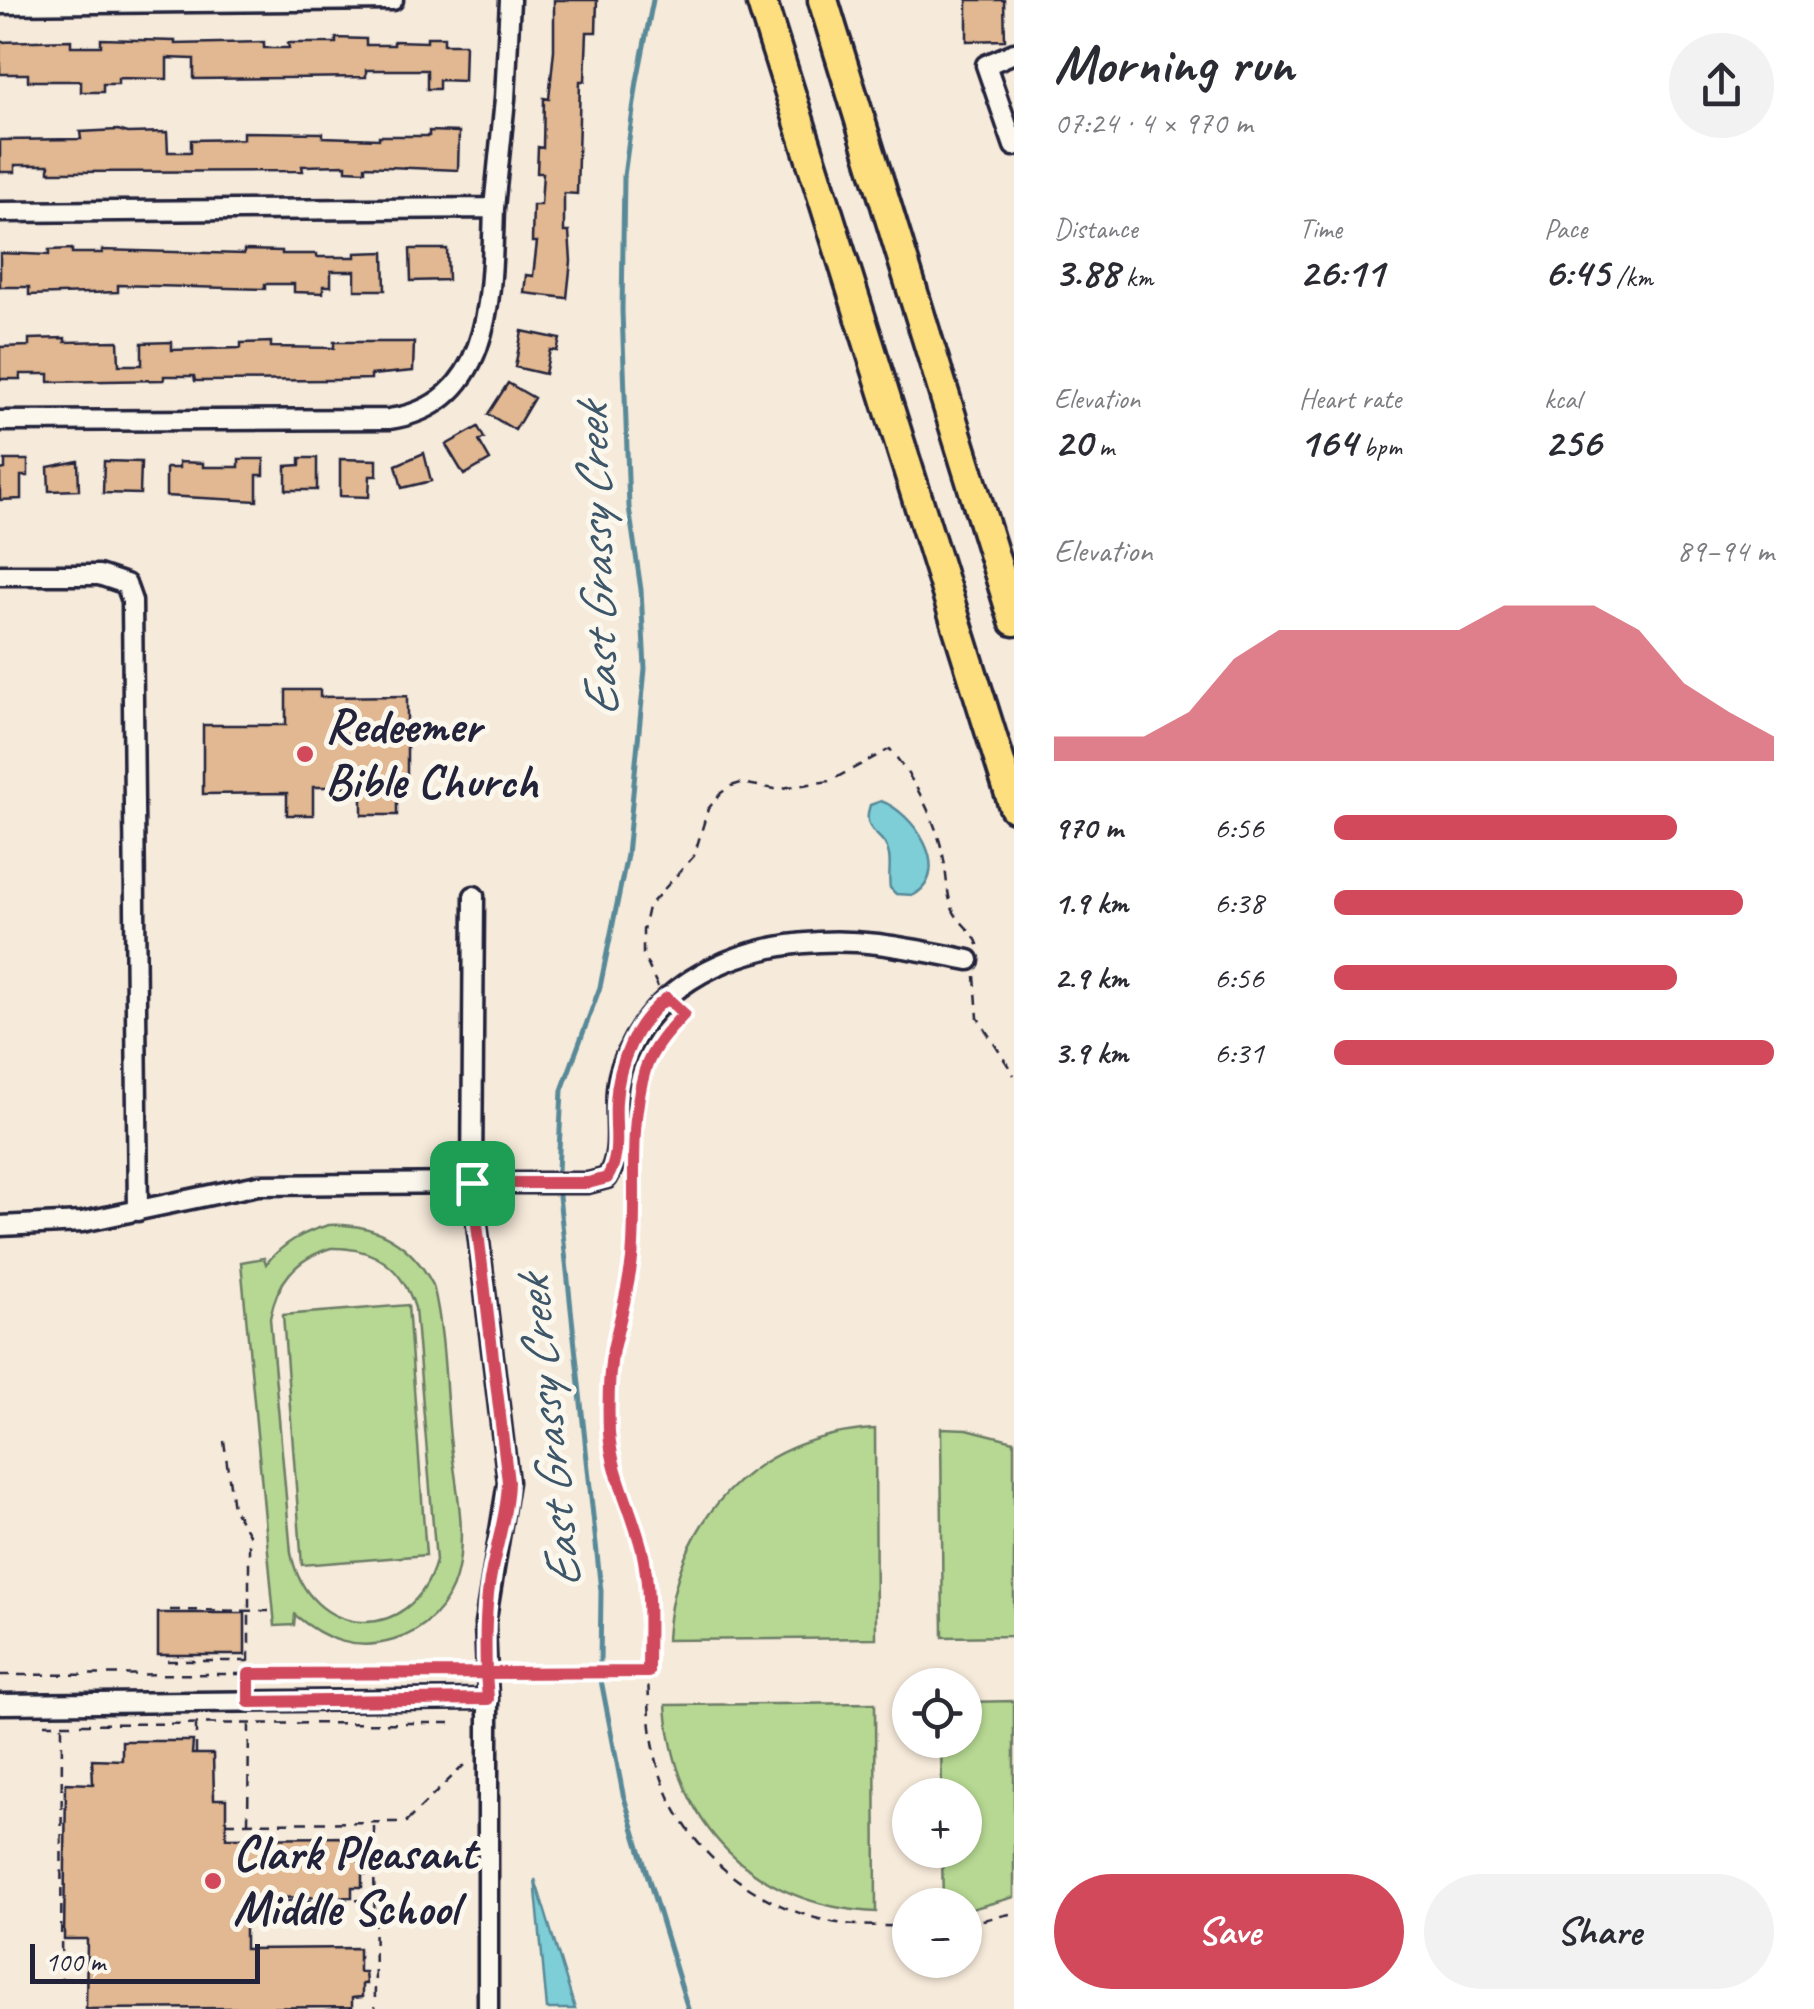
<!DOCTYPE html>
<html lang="en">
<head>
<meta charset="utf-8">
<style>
	body { margin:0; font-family:Caveat,sans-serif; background:#f2f2f3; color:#2b2b33; height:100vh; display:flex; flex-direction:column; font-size:38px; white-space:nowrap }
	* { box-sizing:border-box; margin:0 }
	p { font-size:32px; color:#7c7c81 }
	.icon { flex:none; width:55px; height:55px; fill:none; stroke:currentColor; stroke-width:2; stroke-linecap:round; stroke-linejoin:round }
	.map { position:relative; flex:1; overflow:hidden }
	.drawer { display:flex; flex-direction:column; background:#fff; width:800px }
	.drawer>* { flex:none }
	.buttons { position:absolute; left:892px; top:1668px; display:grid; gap:20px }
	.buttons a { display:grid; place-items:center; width:90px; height:90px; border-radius:50%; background:#fff; box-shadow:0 2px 8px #0004; font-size:50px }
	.scale { position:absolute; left:30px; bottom:25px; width:230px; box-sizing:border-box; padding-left:10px; border:5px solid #22223b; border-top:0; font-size:28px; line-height:35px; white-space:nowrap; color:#22223b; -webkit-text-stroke:8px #fbf7ec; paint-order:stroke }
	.pin { position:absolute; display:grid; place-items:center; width:85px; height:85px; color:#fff; margin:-42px; border-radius:20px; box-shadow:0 5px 15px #0006 }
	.round { display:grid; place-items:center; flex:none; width:105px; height:105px; border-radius:52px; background:#f2f2f3 }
	.summary { display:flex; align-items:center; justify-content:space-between; height:170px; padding:0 40px }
	h1 { font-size:55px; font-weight:700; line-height:75px }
	.metrics { display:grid; grid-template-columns:repeat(3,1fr); gap:15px; height:170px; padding:10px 40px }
	.metrics div { display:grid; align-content:center }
	.metrics b { font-size:42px; font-weight:700 }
	.metrics small { font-size:28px; font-weight:400 }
	.metrics p { font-size:28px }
	.chart { height:280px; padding:20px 40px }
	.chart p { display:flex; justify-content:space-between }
	.chart svg { width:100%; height:180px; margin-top:10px; fill:#d1495b; opacity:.7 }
	.action { display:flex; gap:20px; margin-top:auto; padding:20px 40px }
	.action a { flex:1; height:115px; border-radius:60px; background:#d1495b; color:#fff; font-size:40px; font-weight:700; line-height:115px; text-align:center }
	.action a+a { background:#f2f2f3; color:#2b2b33 }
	ul { padding:0 40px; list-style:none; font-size:32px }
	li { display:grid; grid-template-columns:160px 120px 1fr; align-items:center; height:75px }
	li i { height:25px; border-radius:12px; background:#d1495b }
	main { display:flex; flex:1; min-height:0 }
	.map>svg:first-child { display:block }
	.green { fill:#b6d892; stroke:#6c7d66; stroke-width:2.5; fill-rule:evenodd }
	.water { fill:#7dced6; stroke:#598998; stroke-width:2.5 }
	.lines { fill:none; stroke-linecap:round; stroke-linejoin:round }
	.stream { stroke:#598998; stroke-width:5 }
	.building { fill:#e1b891; stroke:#22223b; stroke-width:2.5 }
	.minor-casing { stroke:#22223b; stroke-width:25 }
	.highway-casing { stroke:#22223b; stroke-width:35 }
	.path { stroke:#22223b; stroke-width:2.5; stroke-dasharray:10 8; stroke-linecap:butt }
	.minor { stroke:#fbf7ec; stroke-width:18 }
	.highway { stroke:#fddf80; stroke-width:28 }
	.route-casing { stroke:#fff; stroke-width:20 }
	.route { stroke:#d1495b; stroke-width:12 }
	.poi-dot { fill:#d1495b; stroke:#fbf7ec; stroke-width:4 }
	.labels { text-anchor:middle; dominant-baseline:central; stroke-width:10; stroke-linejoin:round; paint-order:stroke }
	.poi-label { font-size:48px; font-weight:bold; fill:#22223b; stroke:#fbf7ec; text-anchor:start }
	.water-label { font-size:50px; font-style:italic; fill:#3d566a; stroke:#fbf7ec }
</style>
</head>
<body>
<main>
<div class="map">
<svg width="1014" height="2009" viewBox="0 0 1014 2009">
	<rect width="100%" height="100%" fill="#f6eada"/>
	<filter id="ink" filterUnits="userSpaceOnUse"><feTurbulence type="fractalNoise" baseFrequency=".01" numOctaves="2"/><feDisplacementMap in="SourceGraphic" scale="20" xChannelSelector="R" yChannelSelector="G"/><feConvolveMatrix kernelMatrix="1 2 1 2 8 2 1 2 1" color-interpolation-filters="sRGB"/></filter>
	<g filter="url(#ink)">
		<path class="green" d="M329,1225C377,1223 411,1243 433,1285C445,1334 445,1388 450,1438C455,1481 468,1534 456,1577C448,1607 424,1631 394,1640C355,1652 325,1640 295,1615L294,1625L275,1626L241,1262L264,1258L266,1264C283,1243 303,1232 329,1225ZM331,1248C375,1247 402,1267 415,1308L436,1561C412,1647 308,1640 291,1553L270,1318C277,1282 295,1259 331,1248Z
			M408,1305L426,1555L302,1565L283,1315Z
			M941,1428L967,1429L1014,1441V1636L943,1637Z
			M875,1429L876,1638L667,1640C674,1519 753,1436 875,1429Z
			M1014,1701V1897L968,1910H965V1905H943L942,1850H965V1795H942L941,1740H965V1702Z
			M875,1703L876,1912C754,1906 674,1826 666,1705Z"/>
		<path class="water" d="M881,801C913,812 954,871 914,895L896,894L890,888C888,877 891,866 889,855C885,831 860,835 870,805Z
			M535,1879L575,2009H547Z"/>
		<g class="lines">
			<path class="stream" d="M558,1171L562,1090L600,987L627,855L645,669L641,590L629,507L622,311L624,176L637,81L653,0
				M559,1196L601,1591L600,1664
				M601,1680L623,1794L688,2009"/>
		</g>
		<path class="building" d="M554,0H597L596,32H587L585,81H580L577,194L564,193V232H569L571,261L567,298L524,293L526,275L533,276L537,242H532L533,205H541L543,173H537L538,147L543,148L544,98L549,99L554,50Z
			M967,0H1004L1005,40L967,41Z
			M427,37H444V44H465L464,81L439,80V89H427V70H366V77L194,79V59L167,58V79L118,78V84H103V92H81V81H28V74H0V42L71,40V46H101V39L175,41V44L264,42V48H289L288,43H336V38L366,39V45H394V41L427,42Z
			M118,130L128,133L167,132L168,152H191V140L243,139V132L323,133V137L379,139V136H429V131L459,132L458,170L365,166V171L346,170V165L302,166L303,171L49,172V165H15V172H0V140L81,139L80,132Z
			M72,249V253H102V250L244,254V250L282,251V254H317V257H355V253L384,252L385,290H355V271H331V286H323V293L294,292V284H265V289L118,285V292L29,295V287H0V253L49,255V250Z
			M410,249H447L448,280L411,281Z
			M522,331L560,339L557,351L550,350L545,374L515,367Z
			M65,338V342L118,341L119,365H142V343L172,342V350L241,348V343L271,342V347L334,348V342H414L413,371L371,375V379L335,380L195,381L194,376H164V380L49,382V374H20V379H0V347L29,346V339Z
			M508,383L534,398L515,430L488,414Z
			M478,427L484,438L479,441L490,460L464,475L446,445Z
			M424,453L431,481L402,488L396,465Z
			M300,458H317V490H286V466L300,465Z
			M239,459H264V475H257V501L166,496V468H179V462L203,463V467H239Z
			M340,459L377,460V476H370L369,497L340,496Z
			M5,460H28V476H21V499L0,500V470L5,469Z
			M78,461L79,490L49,491L48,467Z
			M104,461L141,462L140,494L103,493Z
			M286,690H320V697L407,696V782H397V815H362V787H313V815H287V793L203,794V725H286Z
			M158,1613H245V1655H158Z
			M122,1741H193L192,1754H213L214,1799H226V1838L359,1837L358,1861L365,1862V1874H362V1887H352V1897L245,1898V1949L359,1948V1972H365L366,1984H362V1997L352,1998V2007L86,2009L87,1939H64L66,1783L93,1784L92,1759L122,1760Z"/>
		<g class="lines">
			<defs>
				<path id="minor" d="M0,4L393,0
					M1014,53L986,65L1014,146
					M0,212L494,208L505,99L510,0
					M0,421L389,419C495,404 491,291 494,208
					M0,575H99L126,584L132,601L138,1211
					M474,896L472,1183H588L607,1178C628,1146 608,1103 622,1066C659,962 778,932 878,944C909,948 939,954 969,960
					M0,1226L82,1222L258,1185L472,1183L508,1482L485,1624L488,1699
					M0,1704L488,1699V2009"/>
				<path id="highway" d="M761,0L1014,807
					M823,0L1014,621"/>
			</defs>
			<use href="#minor" class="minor-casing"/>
			<use href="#highway" class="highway-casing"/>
			<path class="path" d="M975,976L978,1018L1014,1075
				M658,987L643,954V930L648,907L694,856L708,809L721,793L731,786L741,783L775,789L830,781L890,749C914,779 935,817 943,855C947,873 946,893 953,910C959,924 976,932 979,948
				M635,1123C640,1074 651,1049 684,1014L681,1011
				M635,1136C639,1190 635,1248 626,1302C622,1330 610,1355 609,1383C607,1410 608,1440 614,1467C624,1509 646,1547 648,1591C650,1641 645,1692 653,1742C666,1833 740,1901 827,1921C853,1927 883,1925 910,1927
				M1014,1329V1361
				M224,1441L233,1508L249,1534V1687
				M170,1610L269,1611
				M167,1661H249
				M501,1673L648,1672
				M0,1675L468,1673
				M44,1724L450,1723
				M196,1725V1754
				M62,1726L61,1979H87
				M226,1823L406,1822L465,1764
				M248,1823L249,1725
				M374,1826L375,2009
				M248,1901L373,1900
				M965,1924L1014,1913"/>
			<use href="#minor" class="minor"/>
			<use href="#highway" class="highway"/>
		</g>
	</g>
	<g class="lines" filter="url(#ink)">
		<defs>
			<path id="route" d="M472,1183L508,1482C507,1512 498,1540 492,1569C485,1603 485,1638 486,1673L249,1674V1702L488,1699L486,1673L648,1672C648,1631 651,1590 642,1550C632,1510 612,1474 609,1433C608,1405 608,1376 613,1349C620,1319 628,1291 632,1259C638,1197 627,1130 645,1070C652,1048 669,1030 684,1014L667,998C636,1021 618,1063 616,1102C614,1129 622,1154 607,1178L588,1183H472"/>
		</defs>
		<use href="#route" class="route-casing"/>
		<use href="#route" class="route"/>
	</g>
	<g class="poi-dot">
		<circle cx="305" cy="754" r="10"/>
		<circle cx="213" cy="1881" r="10"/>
	</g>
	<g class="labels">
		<g class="poi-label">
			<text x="325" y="726">Redeemer<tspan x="325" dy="55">Bible Church</tspan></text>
			<text x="233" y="1853">Clark Pleasant<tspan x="233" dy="55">Middle School</tspan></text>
		</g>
		<g class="water-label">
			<text transform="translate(596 561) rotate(-92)">East Grassy Creek</text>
			<text transform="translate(548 1433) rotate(-96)">East Grassy Creek</text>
		</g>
	</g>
</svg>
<div class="buttons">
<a><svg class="icon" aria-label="locate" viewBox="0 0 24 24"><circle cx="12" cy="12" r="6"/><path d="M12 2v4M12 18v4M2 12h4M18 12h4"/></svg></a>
<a>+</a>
<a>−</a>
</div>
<div class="scale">100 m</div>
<div class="pin" style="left:472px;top:1183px;background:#1e9e55"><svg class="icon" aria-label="arrive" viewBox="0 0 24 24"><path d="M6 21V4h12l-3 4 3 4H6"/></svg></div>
</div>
<section class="drawer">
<div class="summary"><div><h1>Morning run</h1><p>07:24 · 4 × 970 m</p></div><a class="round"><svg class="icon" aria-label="share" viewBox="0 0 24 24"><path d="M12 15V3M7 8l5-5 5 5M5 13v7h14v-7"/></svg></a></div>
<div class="metrics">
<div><p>Distance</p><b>3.88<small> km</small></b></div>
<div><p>Time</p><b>26:11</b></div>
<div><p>Pace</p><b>6:45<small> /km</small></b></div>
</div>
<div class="metrics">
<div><p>Elevation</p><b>20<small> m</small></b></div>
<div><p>Heart rate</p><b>164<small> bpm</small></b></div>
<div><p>kcal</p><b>256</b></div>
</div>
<div class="chart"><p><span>Elevation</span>89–94 m</p>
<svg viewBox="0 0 160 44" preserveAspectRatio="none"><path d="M0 44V38L10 38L20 38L30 32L40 19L50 12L60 12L70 12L80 12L90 12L100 6L110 6L120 6L130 12L140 25L150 32L160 38V44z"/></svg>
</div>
<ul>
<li><b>970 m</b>6:56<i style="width:78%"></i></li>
<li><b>1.9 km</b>6:38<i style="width:93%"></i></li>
<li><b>2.9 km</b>6:56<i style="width:78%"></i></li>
<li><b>3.9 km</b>6:31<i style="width:100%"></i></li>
</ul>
<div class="action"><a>Save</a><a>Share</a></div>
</section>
</main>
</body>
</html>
